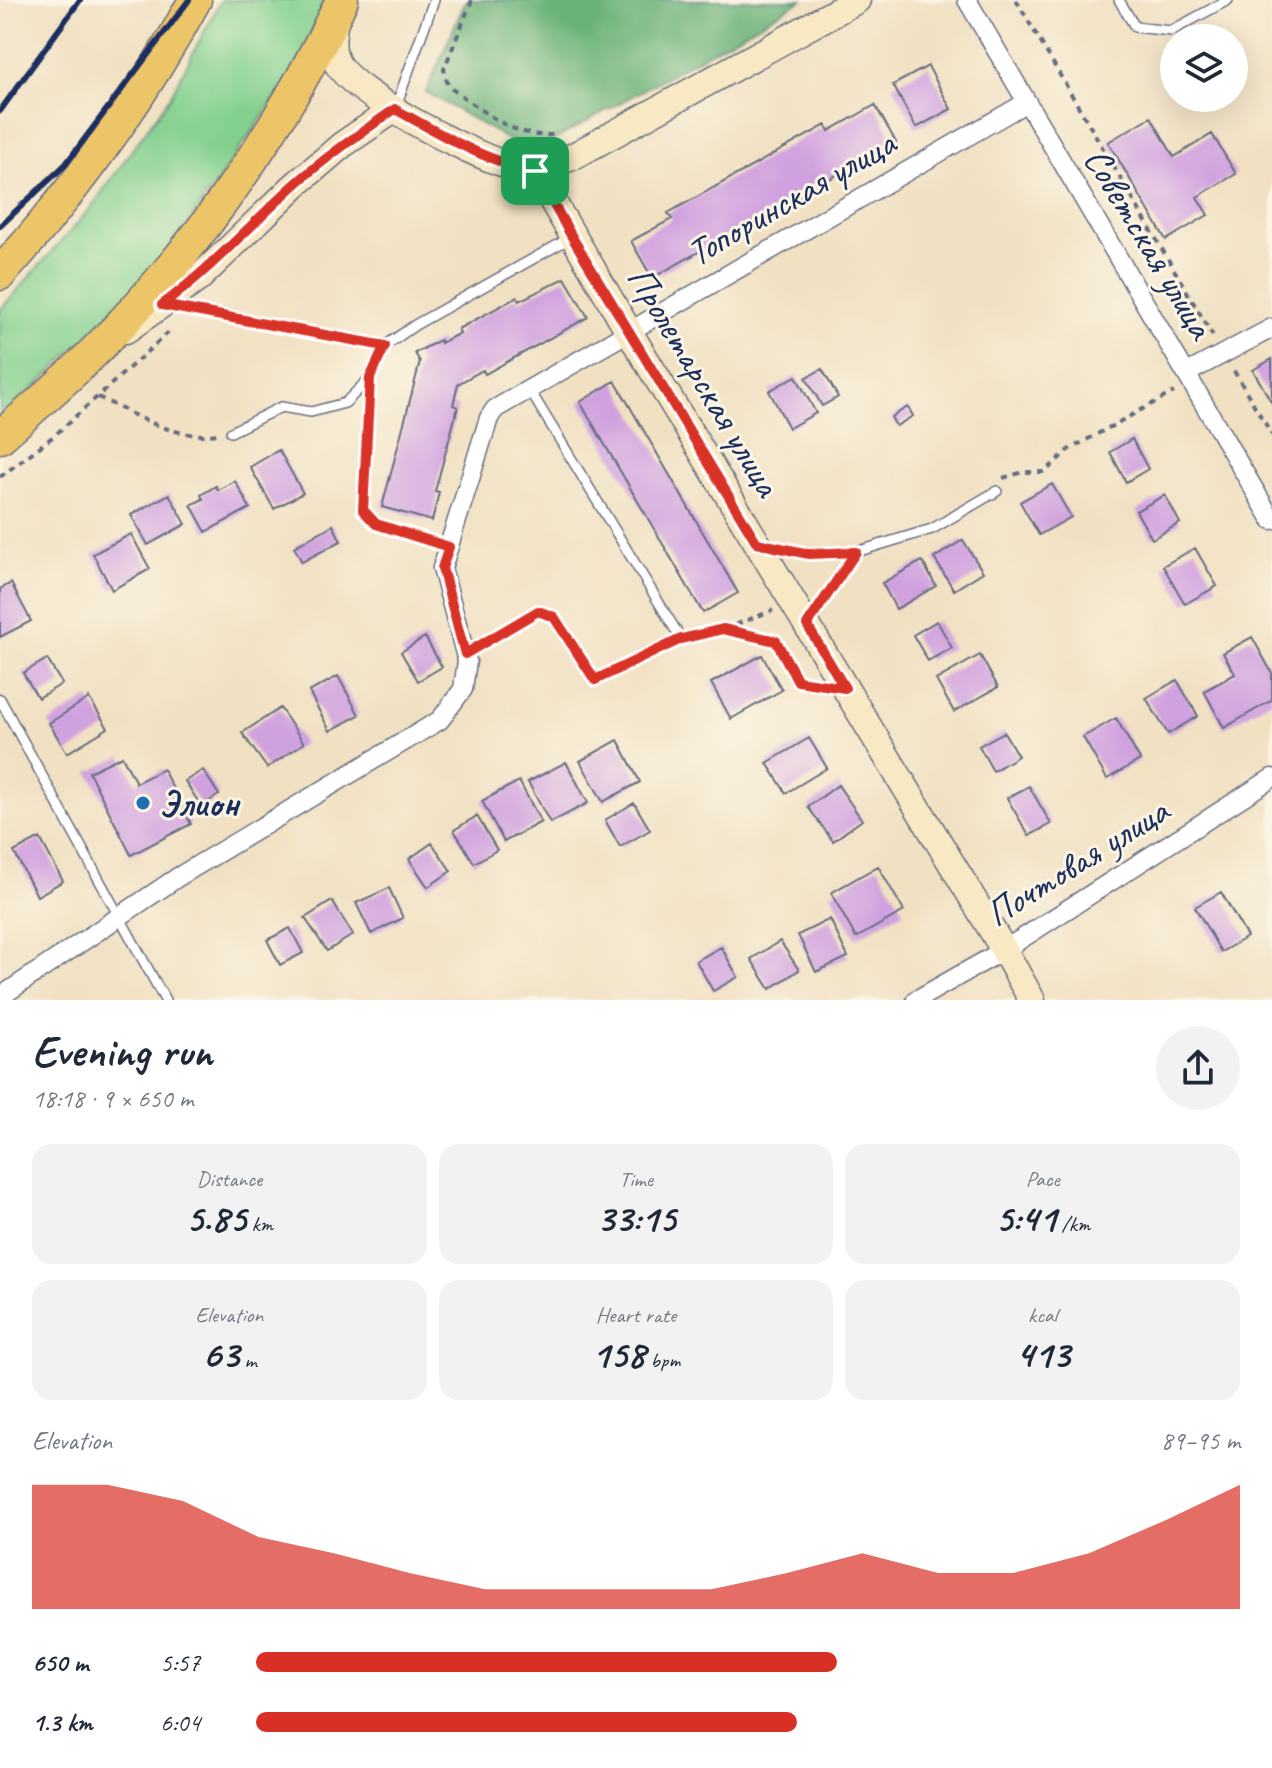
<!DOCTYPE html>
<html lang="en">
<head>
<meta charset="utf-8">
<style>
	body { margin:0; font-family:Caveat,sans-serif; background:#f2f2f3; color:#1f2937; height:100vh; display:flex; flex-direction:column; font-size:30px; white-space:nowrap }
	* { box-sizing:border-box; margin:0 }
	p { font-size:26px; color:#747a83 }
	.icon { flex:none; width:44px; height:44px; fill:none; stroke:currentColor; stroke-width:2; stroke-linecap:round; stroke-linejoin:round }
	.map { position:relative; height:1000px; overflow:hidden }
	.details { display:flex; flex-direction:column; background:#fff; flex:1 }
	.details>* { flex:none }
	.tools { position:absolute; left:1160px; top:24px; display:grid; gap:16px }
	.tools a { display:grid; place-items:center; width:88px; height:88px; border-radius:50%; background:#fff; box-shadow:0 8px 32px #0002; font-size:40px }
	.pin { position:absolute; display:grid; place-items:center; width:68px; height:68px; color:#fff; margin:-34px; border-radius:16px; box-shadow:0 4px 12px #0006 }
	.round { display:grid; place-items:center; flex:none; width:84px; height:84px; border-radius:42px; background:#f2f2f3 }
	.head { display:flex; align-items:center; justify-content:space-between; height:136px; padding:0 32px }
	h1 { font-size:44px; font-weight:800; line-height:60px }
	.metrics { display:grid; grid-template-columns:repeat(3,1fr); gap:12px; height:136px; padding:8px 32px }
	.metrics div { display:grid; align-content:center; border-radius:20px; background:#f2f2f3; text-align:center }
	.metrics b { font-size:40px; font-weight:800 }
	.metrics small { font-size:22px; font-weight:400 }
	.metrics p { font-size:22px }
	.chart { height:224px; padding:16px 32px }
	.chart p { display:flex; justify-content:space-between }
	.chart svg { width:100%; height:144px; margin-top:8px; fill:#d93025; opacity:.7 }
	ul { padding:0 32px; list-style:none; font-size:26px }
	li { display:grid; grid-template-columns:128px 96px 1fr; align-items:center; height:60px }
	li i { height:20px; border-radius:10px; background:#d93025 }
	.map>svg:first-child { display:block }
	.green { fill:#83d08e; stroke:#4f8076; stroke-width:2 }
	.forest { fill:#6ab279; stroke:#42706c; stroke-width:2 }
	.building { fill:#d0a1df }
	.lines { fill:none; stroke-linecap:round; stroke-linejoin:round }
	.lane-casing { stroke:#666d81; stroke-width:12 }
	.street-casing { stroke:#666d81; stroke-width:21 }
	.secondary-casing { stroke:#666d81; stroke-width:29 }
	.highway-casing { stroke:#666d81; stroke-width:35 }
	.path { stroke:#666d81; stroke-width:4; stroke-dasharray:6 6; stroke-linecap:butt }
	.lane { stroke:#fff; stroke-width:9 }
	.street { stroke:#fff; stroke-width:18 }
	.secondary { stroke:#f8e8c3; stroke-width:26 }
	.highway { stroke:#edc569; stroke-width:32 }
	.rail { stroke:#1b2f5e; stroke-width:6 }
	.route-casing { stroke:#fff; stroke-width:16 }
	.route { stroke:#d93025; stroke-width:10 }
	.poi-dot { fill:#1f6fb2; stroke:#fcf5e5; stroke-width:3 }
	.labels { text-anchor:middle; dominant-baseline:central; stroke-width:6; stroke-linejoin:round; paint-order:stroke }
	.street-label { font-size:38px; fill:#1b2f5e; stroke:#fcf5e5 }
	.poi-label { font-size:38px; font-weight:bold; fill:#1b2f5e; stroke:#fcf5e5; text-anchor:start }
</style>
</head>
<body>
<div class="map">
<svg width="1272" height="1000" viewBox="0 0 1272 1000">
	<rect width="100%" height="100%" fill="#fcf5e5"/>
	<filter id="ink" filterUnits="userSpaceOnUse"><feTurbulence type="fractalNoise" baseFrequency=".0125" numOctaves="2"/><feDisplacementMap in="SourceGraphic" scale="16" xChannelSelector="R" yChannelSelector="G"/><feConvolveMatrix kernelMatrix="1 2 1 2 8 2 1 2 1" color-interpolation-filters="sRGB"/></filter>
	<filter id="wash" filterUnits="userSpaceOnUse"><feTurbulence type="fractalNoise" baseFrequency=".006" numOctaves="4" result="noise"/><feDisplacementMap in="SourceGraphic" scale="32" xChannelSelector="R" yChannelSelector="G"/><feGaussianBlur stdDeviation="1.8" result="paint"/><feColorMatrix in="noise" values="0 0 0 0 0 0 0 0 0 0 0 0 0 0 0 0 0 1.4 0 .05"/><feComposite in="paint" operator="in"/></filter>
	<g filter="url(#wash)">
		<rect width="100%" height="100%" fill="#f1e0c1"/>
		<path class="green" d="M221,0H327L293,73L160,263L43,380L0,416V310L90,209L170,97Z"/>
		<path class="forest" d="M466,0H802L531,153L426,92Z"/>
		<g id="blocks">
			<path class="building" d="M928,66L951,109L916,128L893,85Z
				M875,105L896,142L652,278L631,241L672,219L668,213L826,125L829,131Z
				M1151,117L1174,157L1212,134L1236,174L1197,197L1208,215L1166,240L1108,142Z
				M565,278L588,317L485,374L483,370L458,384L453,405L458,407L435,491L439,492L432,521L382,507L420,362L415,353L440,340L441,343L460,333L458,329L517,297L519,301Z
				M1272,359V403L1253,370Z
				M822,369L838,397L822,406L806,378Z
				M796,376L816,413L789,428L769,391Z
				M615,381L738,593L703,613L580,402Z
				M908,407L913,416L896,426L891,417Z
				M1132,439L1148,469L1126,482L1110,452Z
				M279,450L303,493L274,509L250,467Z
				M235,481L250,508L206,532L191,505L203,499L201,495L216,486L218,490Z
				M1052,484L1071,517L1039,535L1020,502Z
				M169,494L186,524L148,545L131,515Z
				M1165,495L1180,523L1152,539L1136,511Z
				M333,525L341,541L302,562L294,547Z
				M131,534L150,569L112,590L93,554Z
				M963,540L983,572L954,590L934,558Z
				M1195,548L1217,586L1185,604L1163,566Z
				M922,561L936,586L896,609L882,583Z
				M11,583L31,621L0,637V589Z
				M937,621L952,648L928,661L913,635Z
				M425,637L442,667L418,681L401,652Z
				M1252,637L1272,673V700L1224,728L1204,691L1235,674L1223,653Z
				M762,655L782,690L731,719L711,683Z
				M980,655L998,687L954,712L936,680Z
				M47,659L62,684L38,698L23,673Z
				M338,676L359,715L330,731L309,692Z
				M1177,680L1198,716L1168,734L1146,698Z
				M89,698L108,728L67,753L49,723Z
				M280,708L304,743L267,768L242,733Z
				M1116,718L1140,760L1107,779L1083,737Z
				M1004,732L1018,756L993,771L979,746Z
				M809,738L827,768L786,793L767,763Z
				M618,740L640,782L603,802L580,761Z
				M122,756L136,783L163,769L191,824L131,855L89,772Z
				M566,762L588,803L550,823L528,782Z
				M203,770L219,795L201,806L185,781Z
				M519,781L541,822L504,842L482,801Z
				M838,785L862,820L833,841L808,807Z
				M1029,786L1051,824L1029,836L1007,798Z
				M634,803L650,830L620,847L605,820Z
				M477,816L497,850L474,863L454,830Z
				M40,838L63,881L37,896L14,852Z
				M432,843L451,871L428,887L409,859Z
				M878,866L904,911L856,938L831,893Z
				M389,888L403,918L371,934L356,903Z
				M1221,892L1247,937L1221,952L1195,907Z
				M332,901L353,935L327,951L305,918Z
				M830,919L848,957L816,972L798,935Z
				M290,928L303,953L280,965L267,940Z
				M780,941L799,970L770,989L751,959Z
				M721,947L738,977L713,991L696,961Z"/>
		</g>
	</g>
	<g filter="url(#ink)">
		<use href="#blocks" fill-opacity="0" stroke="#666d81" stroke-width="2"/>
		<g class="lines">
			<defs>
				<path id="lane" d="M1119,0L1135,27L1171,31L1228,0
					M396,106L434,0
					M168,306L385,346
					M529,389L681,639
					M231,432L281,407L311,412L345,403L370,378L385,346L415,325L572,237
					M764,544L809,554L856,552L809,622
					M856,552L932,529L997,491
					M0,699L165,1000"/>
				<path id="street" d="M967,0L1272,520
					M1187,373L1272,328
					M0,997L178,877L440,720L463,689L467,661L442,568L489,418L495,409L1027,102
					M916,1000L1004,950L1272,778"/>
				<path id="secondary" d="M335,21C332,35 330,50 337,63C354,95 468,153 505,164C514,168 525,169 535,171
					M535,171L628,330L1004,950L1032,1000
					M535,171L572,157L857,0
					M126,330L198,279L293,187L342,145L395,109"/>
				<path id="highway" d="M0,274C75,191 142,98 195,0
					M0,437C32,409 65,381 95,351C196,250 281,130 342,0"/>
			</defs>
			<use href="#lane" class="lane-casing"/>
			<use href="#street" class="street-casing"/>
			<use href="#secondary" class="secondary-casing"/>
			<use href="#highway" class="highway-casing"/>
			<path class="path" d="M472,0L444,69L448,86C481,109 516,142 558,134
				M1016,0L1213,336
				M1234,371L1272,435
				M98,397C137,416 174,440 219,434
				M369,400L363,510L376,524L432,541
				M0,477L55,435L171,330
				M1003,478L1023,472H1045L1068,450L1174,392
				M725,629L773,610
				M693,636L723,629L776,641L798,681L815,683
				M484,643L538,611L554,617L595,680L666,646"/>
			<use href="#lane" class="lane"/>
			<use href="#street" class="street"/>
			<use href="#secondary" class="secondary"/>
			<use href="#highway" class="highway"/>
			<path class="rail" d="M0,111L80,0
				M0,226L65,165L189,0"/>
		</g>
	</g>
	<g class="lines" filter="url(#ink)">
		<defs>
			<path id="route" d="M395,109C440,134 484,161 535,171L572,237L757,543L809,554L856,552L807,625L845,688L798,681L776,641L723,629L681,639L595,680L554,617L538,611L465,654L442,568L449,547L376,524L363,510L370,378L385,346L162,305C209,270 248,228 291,188C323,159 359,134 395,109Z"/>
		</defs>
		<use href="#route" class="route-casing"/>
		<use href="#route" class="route"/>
	</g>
	<circle class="poi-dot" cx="143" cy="803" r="8"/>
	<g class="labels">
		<g class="street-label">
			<text transform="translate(791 198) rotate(-30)">Топоринская улица</text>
			<text transform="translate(1149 243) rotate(59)">Советская улица</text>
			<text transform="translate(704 381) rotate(59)">Пролетарская улица</text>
			<text transform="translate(1077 862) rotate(-32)">Почтовая улица</text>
		</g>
		<g class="poi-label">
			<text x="159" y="803">Элион</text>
		</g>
	</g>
</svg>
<div class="tools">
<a><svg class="icon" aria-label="layers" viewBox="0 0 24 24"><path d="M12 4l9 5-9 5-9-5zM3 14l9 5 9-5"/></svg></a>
</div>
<div class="pin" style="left:535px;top:171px;background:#1e9e55"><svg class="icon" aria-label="arrive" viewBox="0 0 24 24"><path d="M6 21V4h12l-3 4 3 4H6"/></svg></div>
</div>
<section class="details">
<div class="head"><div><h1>Evening run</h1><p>18:18 · 9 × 650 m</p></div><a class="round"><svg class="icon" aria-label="share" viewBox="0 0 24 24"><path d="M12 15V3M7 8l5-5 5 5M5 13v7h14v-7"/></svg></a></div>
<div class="metrics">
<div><p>Distance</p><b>5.85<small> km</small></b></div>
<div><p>Time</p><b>33:15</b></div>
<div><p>Pace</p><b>5:41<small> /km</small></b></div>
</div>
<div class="metrics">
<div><p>Elevation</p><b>63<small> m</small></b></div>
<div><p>Heart rate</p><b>158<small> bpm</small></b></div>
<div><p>kcal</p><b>413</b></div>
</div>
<div class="chart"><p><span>Elevation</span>89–95 m</p>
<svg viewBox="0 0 160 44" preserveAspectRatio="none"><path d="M0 44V6L10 6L20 11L30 22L40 27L50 33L60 38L70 38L80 38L90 38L100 33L110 27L120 33L130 33L140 27L150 17L160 6V44z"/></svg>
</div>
<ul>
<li><b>650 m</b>5:57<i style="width:59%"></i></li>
<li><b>1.3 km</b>6:04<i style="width:55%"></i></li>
</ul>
</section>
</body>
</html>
